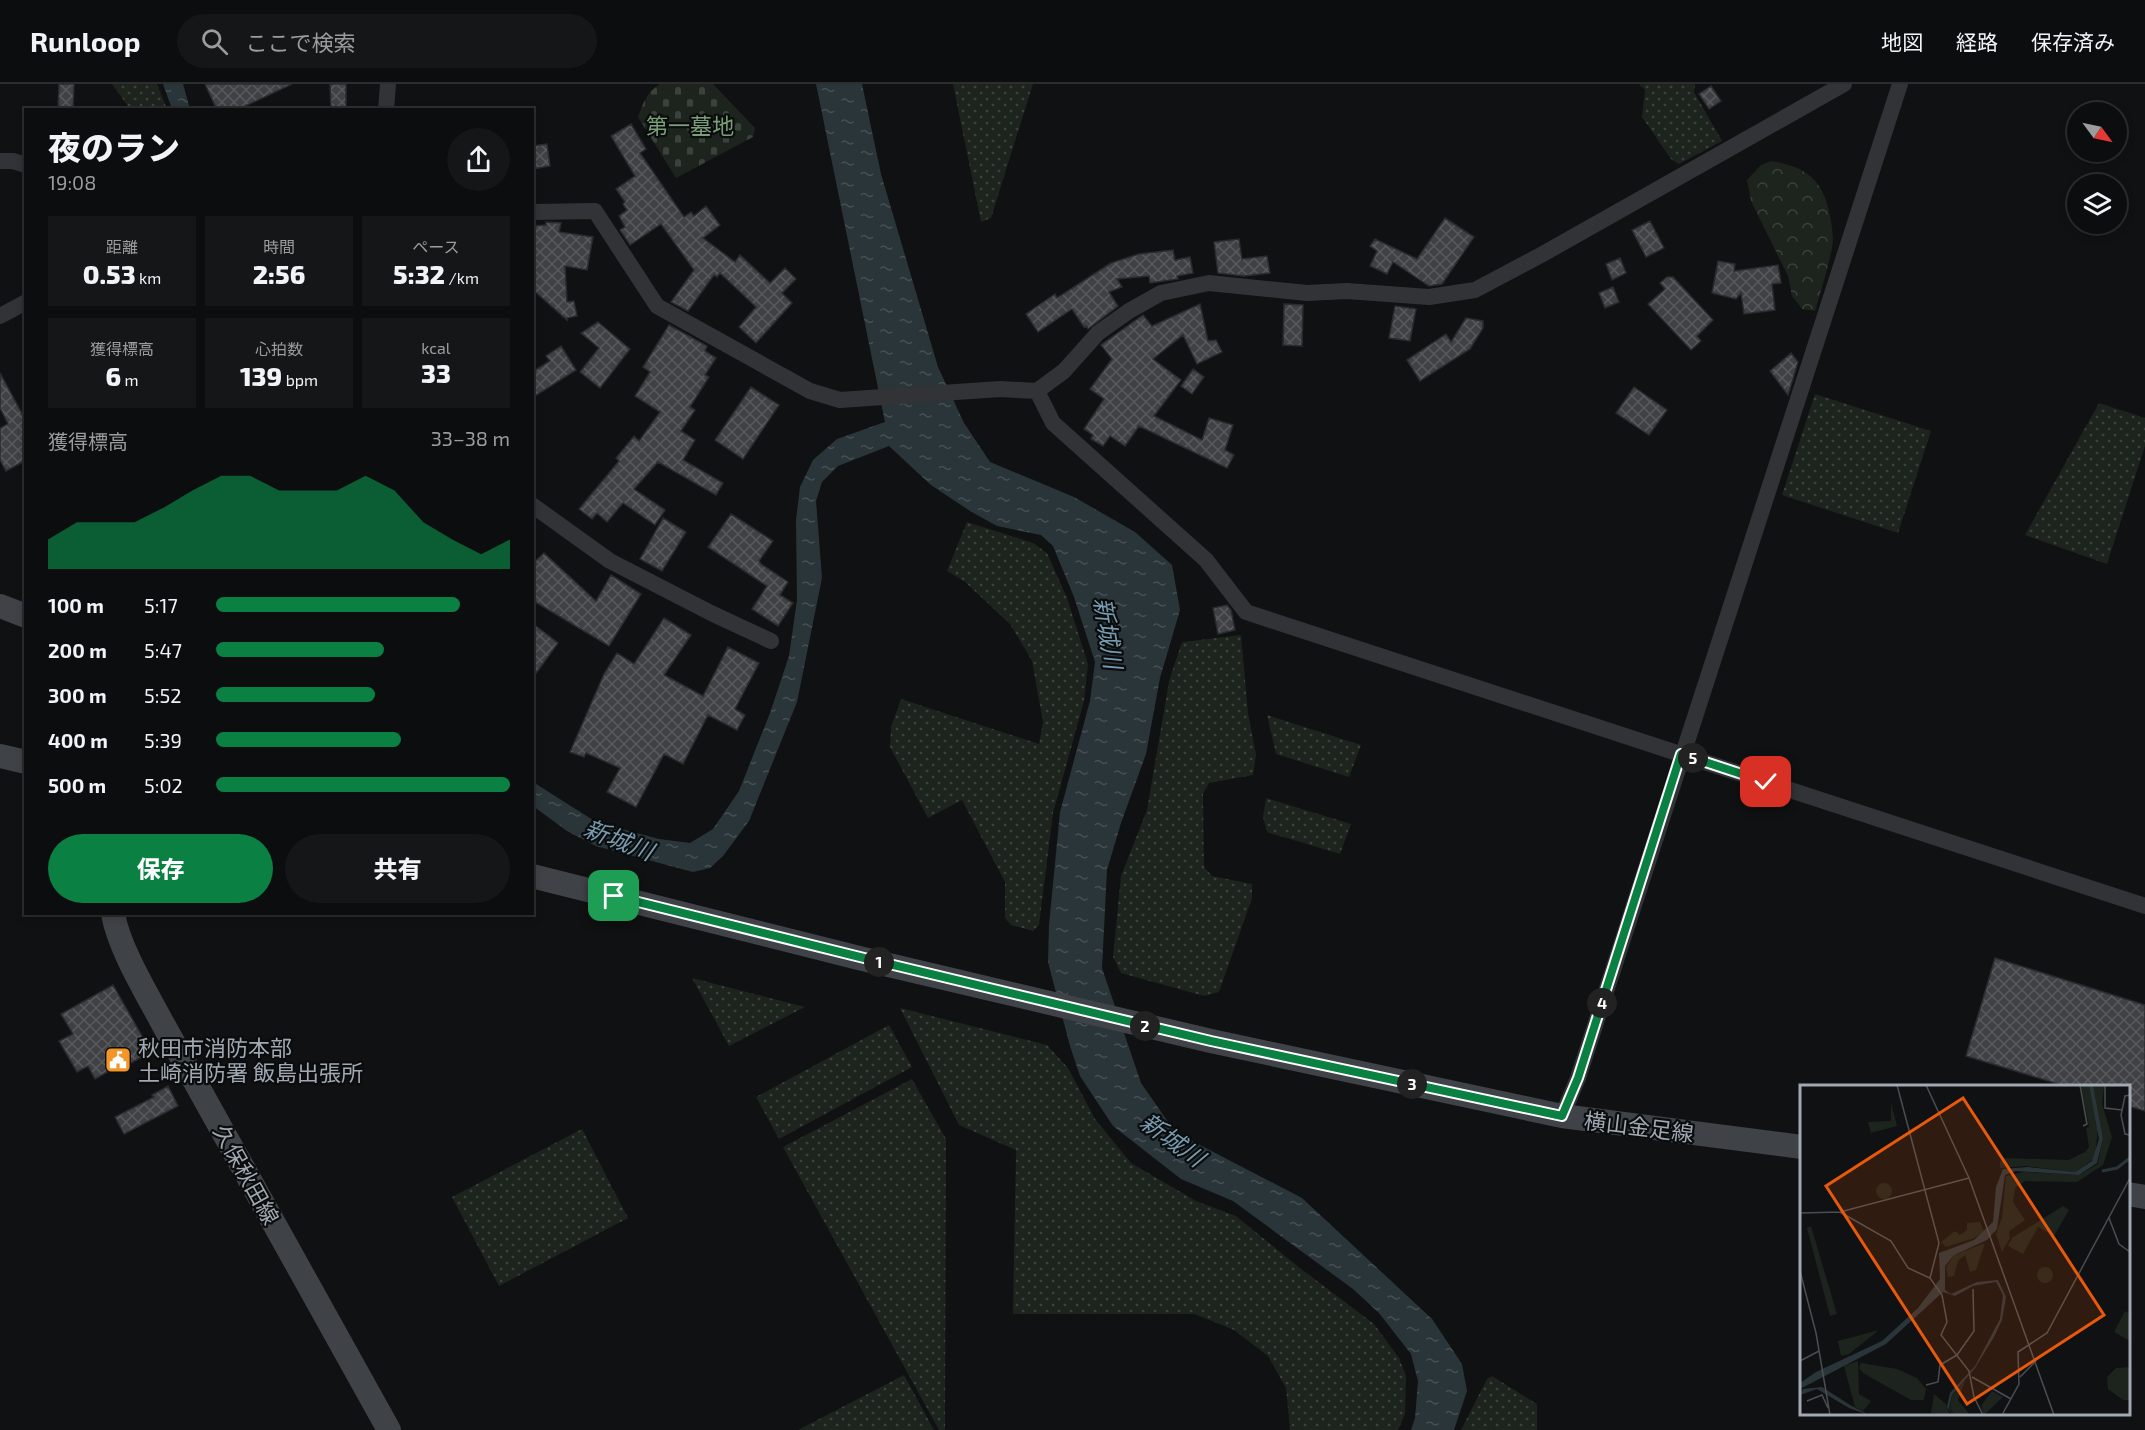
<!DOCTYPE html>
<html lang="ja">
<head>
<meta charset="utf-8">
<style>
	body { margin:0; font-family:"Exo 2","Noto Sans JP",sans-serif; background:#151617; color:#f1f3f6; height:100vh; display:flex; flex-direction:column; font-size:22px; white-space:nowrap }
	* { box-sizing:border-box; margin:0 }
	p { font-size:20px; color:#9a9c9e }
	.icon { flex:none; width:33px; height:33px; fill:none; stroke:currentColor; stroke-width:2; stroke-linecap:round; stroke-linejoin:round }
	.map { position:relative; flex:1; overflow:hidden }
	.drawer { position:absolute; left:24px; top:24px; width:510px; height:807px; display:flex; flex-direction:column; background:#0c0d0e; border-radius:0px; box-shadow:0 3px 9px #0003,0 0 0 2px #2c2d2e }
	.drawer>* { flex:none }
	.needle { width:39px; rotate:123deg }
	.tools { position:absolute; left:2067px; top:18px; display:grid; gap:12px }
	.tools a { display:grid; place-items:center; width:60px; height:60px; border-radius:50%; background:#0c0d0e; box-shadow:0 3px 9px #0003,0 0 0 2px #2c2d2e; font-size:30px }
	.pin { position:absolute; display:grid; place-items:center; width:51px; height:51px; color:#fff; margin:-26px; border-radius:12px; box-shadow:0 3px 9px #0006 }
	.km { position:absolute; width:30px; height:30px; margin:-15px; border-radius:50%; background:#222; color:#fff; font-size:16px; line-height:30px; text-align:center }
	.round { display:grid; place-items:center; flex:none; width:63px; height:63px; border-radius:32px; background:#151617 }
	.headline { display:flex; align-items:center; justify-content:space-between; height:102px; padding:0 24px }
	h1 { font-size:33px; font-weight:800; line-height:45px }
	.metrics { display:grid; grid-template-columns:repeat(3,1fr); gap:9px; height:102px; padding:6px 24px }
	.metrics div { display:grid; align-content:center; border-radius:0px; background:#151617; text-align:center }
	.metrics b { font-size:26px; font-weight:800 }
	.metrics small { font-size:16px; font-weight:400 }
	.metrics p { font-size:16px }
	.chart { height:168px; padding:12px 24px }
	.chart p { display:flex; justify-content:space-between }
	.chart svg { width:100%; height:108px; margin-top:6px; fill:#0b8043; opacity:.7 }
	.cta { display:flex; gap:12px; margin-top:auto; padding:12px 24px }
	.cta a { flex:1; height:69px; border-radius:36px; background:#0b8043; color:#fff; font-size:24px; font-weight:800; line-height:69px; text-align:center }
	.cta a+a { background:#151617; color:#f1f3f6 }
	ul { padding:0 24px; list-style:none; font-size:20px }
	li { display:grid; grid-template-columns:96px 72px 1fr; align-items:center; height:45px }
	li i { height:15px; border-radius:8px; background:#0b8043 }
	header { display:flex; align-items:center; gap:36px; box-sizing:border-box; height:84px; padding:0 30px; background:#0c0d0e; border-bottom:2px solid #2c2d2e }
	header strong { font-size:28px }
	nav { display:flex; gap:33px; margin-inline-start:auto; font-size:21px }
	.search { width:420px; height:54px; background:#151617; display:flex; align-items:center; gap:15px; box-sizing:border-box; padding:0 21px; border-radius:33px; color:#9a9c9e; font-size:22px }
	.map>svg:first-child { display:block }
	.grass { fill:url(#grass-dots) }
	.forest { fill:url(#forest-crowns) }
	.cemetery { fill:url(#cemetery-stones) }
	.water { fill:url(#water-ripples) }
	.building { fill:url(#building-cross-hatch); stroke:#2a2b2e; stroke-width:1.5 }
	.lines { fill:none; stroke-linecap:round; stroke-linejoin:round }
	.street { stroke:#313337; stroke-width:16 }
	.secondary { stroke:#3f4247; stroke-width:24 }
	.route-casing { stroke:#fff; stroke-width:12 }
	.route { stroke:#0b8043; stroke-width:8 }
	.labels { text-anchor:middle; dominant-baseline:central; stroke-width:4.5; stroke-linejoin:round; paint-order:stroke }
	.park-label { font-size:22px; fill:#7a9e78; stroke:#0b0c0d }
	.poi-label { font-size:22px; fill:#a1a9b3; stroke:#0b0c0d; text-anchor:start }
	.street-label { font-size:22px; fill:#a1a9b3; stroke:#0b0c0d }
	.water-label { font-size:24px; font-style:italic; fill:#779baf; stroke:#0b0c0d }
	.inset-river { fill:none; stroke:#2a353a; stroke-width:3 }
	.inset-road { fill:none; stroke:#4a4e52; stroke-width:1.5 }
	.view { fill:#e8590c; fill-opacity:0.15; stroke:#e8590c; stroke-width:3 }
	.inset-edge { fill:none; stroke:#a1a9b3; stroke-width:3 }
</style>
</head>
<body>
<header>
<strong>Runloop</strong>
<div class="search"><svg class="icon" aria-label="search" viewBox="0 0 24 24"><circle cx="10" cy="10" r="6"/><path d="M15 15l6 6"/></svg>ここで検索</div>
<nav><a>地図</a><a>経路</a><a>保存済み</a></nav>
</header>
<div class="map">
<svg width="2145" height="1346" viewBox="0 0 2145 1346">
	<defs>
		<pattern id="grass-dots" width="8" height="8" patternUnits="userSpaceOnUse" patternTransform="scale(1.5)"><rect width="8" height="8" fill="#1d241d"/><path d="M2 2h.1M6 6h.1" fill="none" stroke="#3b413b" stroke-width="1.8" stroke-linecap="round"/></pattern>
		<pattern id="forest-crowns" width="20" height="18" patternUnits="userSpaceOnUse" patternTransform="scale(1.5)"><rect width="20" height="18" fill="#1d241d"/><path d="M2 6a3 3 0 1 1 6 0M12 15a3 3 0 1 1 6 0" fill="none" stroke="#3b413b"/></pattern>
		<pattern id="cemetery-stones" width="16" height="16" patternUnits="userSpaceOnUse" patternTransform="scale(1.5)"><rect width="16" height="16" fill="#1d241d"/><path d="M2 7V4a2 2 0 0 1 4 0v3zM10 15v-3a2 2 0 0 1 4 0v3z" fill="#3b413b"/></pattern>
		<pattern id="water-ripples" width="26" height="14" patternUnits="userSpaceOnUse" patternTransform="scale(1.5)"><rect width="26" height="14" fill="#2a353a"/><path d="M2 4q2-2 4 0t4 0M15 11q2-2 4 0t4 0" fill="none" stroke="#464f54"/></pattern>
		<pattern id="building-cross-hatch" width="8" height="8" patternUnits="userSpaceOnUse" patternTransform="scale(1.5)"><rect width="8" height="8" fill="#3f4145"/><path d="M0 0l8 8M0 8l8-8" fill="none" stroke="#585a5d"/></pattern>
	</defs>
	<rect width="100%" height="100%" fill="#101112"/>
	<path class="grass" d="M112,0H157L167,25H130Z
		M953,0H1033L991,134L981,138Z
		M1639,0H1695L1694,8L1722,57L1679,80L1671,75L1642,33L1645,6Z
		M1815,310L1931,347L1898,449L1782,411Z
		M2099,319L2145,334V362L2107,480L2025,451Z
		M967,438L1033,459L1047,469L1067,514L1088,580L1084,617L1053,729L1039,841L1033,847L1011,841L1005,834V798L962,716L928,734L890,663L891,643L901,615L1039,660L1043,638L1032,577L1010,540L964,497L947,487Z
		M1241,551L1248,629L1256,671L1253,691L1209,699L1203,710L1204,783L1212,792L1252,800V814L1219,908L1204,912L1121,889L1113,873L1121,792L1147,726L1169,597L1181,561L1183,558Z
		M1267,631L1361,661L1349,693L1276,670Z
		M1266,714L1351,740L1340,770L1267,748L1263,733Z
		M692,894L805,923L729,962Z
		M900,924L1047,961L1068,984L1095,1035L1131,1079L1196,1117L1236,1132L1296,1181L1374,1240L1399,1274L1406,1292L1405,1330L1398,1346H1290L1286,1304L1268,1272L1234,1246L1195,1230H1013L1016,1066L959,1041Z
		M889,941L912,983L779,1055L756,1013Z
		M912,995L946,1055L945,1346H939L783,1063Z
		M582,1045L628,1134L499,1202L452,1113Z
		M904,1291L934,1346H798Z
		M1492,1292L1537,1320V1346H1461L1487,1295Z"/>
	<path class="forest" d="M1771,77C1810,83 1825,99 1831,137C1832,145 1834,155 1832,164C1828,185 1821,206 1815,227L1802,225L1792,212L1788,192L1751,117L1747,96L1761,81Z"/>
	<path class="cemetery" d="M660,0H713L755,44L753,53L676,94L638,33C643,19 647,8 660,0Z"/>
	<path class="water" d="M163,0H183L190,25H172Z
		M816,0H862L881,90L938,283L964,339L990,378L1074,413L1135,448L1172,481L1180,526L1160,594L1146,670L1121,739L1107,786L1102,884L1141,999L1175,1048L1302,1114L1432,1235L1462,1280L1467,1307L1454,1346H1411L1415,1334L1418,1297L1411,1270L1379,1229L1353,1205L1233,1117L1181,1095L1113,1042L1080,992L1070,962L1048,878L1049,841L1060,728L1090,617L1095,578L1074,513L1053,462L1041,451L997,442L970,427L931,401L889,362L838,382L822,398L816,417L822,494L797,618L749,737L723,772L710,784L693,788L596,762L567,747L533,722V698L596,738L659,755L690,759L713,745L739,707L770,629L789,572L797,516L796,436L800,403L813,376L837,355L885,338Z"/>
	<path class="building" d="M59,0H74L73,26H58Z
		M205,0H292L237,26H217Z
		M330,0H346V26H331Z
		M1711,2L1721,17L1709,25L1699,10Z
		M631,40L646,65L640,69L684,133L691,128L694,132L706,122L720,141L703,154L735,178L740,171L770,199L785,184L796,195L782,209L792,219L756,259L739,243L756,223L720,189L717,193L714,191L688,227L671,218L694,186L661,140L630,161L620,146L625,143L619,132L627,126L623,120L625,118L616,105L635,92L611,52Z
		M547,60L550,82L532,85V62Z
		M1445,134L1474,153L1442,200L1429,202L1393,178L1387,190L1370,182L1377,167L1370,162L1375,155L1417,175Z
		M1650,137L1664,164L1646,173L1632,146Z
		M546,138L561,139L559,148L593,153L587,186L565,182L567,218L574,217L577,232L567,234V236L532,205V142L546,141Z
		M1239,155L1242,175L1267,172L1270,189L1244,192L1218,189L1214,158Z
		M1173,166L1175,176L1190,173L1193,189L1177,192L1178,195L1150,199L1149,192L1117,195L1122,203L1109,208L1118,222L1088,245L1086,242L1084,243L1072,225L1038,248L1026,230L1055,210L1057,214L1111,179L1139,170Z
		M1620,174L1626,189L1612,196L1606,180Z
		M1718,177L1735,180L1734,187L1778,181L1781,199L1772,200L1775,226L1744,230L1741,209L1736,215L1712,209Z
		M1667,193H1673L1713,236L1697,252L1701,257L1691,266L1648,220L1665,205L1660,199Z
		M1613,203L1619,218L1605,224L1599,209Z
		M1200,220L1208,257L1216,256L1222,268L1197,280L1183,251L1153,275L1181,296L1154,332L1202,356L1209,334L1233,341L1225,366L1234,371L1227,384L1139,342L1125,362L1110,352L1103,362L1091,355L1093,351L1084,345L1104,315L1090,305L1112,275L1101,261L1143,231L1152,242Z
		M1284,220L1303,221L1302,262L1283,261Z
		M1395,222L1416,225L1410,257L1389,254Z
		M1466,234L1483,237V244L1470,265L1420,297L1407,276L1446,250L1451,258Z
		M598,238L630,265L600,304L580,288L599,264L581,249Z
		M669,241L707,262L705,267L716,274L705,291L709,293L690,323L695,326L681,347L695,356L683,376L723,399L716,411L658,378L634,405L665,426L655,441L623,419L607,438L597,429L592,435L579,425L619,377L616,374L634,352L639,357L660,328L635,312L650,288L643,283Z
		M561,262L576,286L532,314V288L550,277L546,272Z
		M1791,269L1798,278L1788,311L1770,287Z
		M1193,285L1204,293L1192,310L1181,302Z
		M0,289L26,337V376L6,387L0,376V344L8,340L0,324Z
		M751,303L779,321L743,375L715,356Z
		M1634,303L1667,326L1649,351L1616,329Z
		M731,430L773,457L759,477L761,480L788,498L780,511L793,519L778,542L752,525L767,502L708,463Z
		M663,434L686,448L662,487L640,475Z
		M544,469L596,517L611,491L641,510L609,562L532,516V480Z
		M1227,521L1231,526L1235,546L1218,550L1213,524Z
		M664,534L691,551L664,591L703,612L728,563L759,579L735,625L745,631L737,646L708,631L683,680L664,670L636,723L607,708L620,684L586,669L584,673L570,668L604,590L617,569L634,580Z
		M532,539L558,559L532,595Z
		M1995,874L2145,921V1027L2128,1022V1002H2065L1966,972Z
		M113,901L151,968L118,986L116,983L95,995L88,982L77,988L59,957L73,950L61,930Z
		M168,1002L178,1022L124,1050L115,1033L154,1013L152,1011Z"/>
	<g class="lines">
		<path class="street" d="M386,26L388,0
			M0,77H13L26,81
			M532,128L595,127L657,222L810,307L840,316L1000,305L1037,307L1064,287L1098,249L1129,227L1161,209L1209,199L1307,209L1347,207L1429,213L1475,206L1541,171L1844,0
			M0,232L26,218
			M1037,307L1053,339L1206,476L1246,528L2145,822
			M532,421L610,477L711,529L771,557
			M1562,1032L1578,994L1900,0"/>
		<path class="secondary" d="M0,522L26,532
			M0,672L26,678
			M532,792L859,874L1211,957L1562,1032L1802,1063
			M113,830C119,864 146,908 163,940L389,1346
			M2128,1110L2145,1113"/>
	</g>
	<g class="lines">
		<defs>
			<path id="route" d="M614,812L860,873L1211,957L1562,1032L1578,994L1681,670L1766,698"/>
		</defs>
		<use href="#route" class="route-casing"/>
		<use href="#route" class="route"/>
	</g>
	<defs>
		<symbol id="civic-square" viewBox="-11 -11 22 22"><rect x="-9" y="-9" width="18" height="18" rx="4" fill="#f29628" stroke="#0b0c0d"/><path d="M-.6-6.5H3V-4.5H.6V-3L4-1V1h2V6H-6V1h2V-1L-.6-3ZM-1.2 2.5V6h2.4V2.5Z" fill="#fff"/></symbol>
	</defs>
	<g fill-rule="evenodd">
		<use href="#civic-square" x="103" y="961" width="30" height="30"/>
	</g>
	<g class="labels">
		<g class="park-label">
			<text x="690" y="41">第一墓地</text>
		</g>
		<g class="poi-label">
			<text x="138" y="963">秋田市消防本部<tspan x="138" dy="25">土崎消防署 飯島出張所</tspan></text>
		</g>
		<g class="street-label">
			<text transform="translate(1639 1042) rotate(7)">横山金足線</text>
			<text transform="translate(247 1090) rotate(61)">久保秋田線</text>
		</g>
		<g class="water-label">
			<text transform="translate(1109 549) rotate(81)">新城川</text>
			<text transform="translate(619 755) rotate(21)">新城川</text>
			<text transform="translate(1173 1055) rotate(36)">新城川</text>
		</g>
	</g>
	<g transform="translate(1800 1001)">
		<rect width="330" height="330" fill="#101112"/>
		<path d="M281,0H289L298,43L295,73L275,87L225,81L200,83V76L205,73L269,75L285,67L289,62L286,43L289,42ZM293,0H304L302,19L312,52L303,80L277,97L225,96L215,103L213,117L225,135L209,146L210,153L202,167L196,149L202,133L206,91L223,87L279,90L298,79L303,52ZM76 106a8 8 0 1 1 16 0a8 8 0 1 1-16 0ZM263,121L269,125L254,151L238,142L223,169L208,161L212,153ZM180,137L184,147L174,153L146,162L141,157L155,146L160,150L167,145V138ZM11,141L37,229L30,231L7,143ZM185,158L176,185L170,187L165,170L158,176L154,191L148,192L146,182L154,170ZM237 190a8 8 0 1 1 16 0a8 8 0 1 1-16 0ZM325,226L330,229V256L314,247ZM79,245L49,269L41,271L38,256ZM58,276L59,309L71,316L63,326L55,322L44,281ZM165,295L158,315L170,330H154L150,323L152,311ZM192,306L203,312L184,330L181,321Z" fill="#1d241d"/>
		<path d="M91,18L97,41L71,48L68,37L91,36ZM61,278L97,284L117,293L126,304L124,315H111L63,288L59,283ZM330,282V315H323L308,304L307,292L316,283ZM134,309L146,319L150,330L131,328Z" fill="#1d241d"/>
		<path d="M108,292L124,302L125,311L119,312L111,301L99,297Z" fill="#1d241d"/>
		<path d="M289,0H293L303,53L297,78L279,90L216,86L205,90L197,144L187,155L154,170L145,181V205L151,209L177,197L198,195L206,212L202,235L194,252L175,283L152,310L149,323L153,330L147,322L150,308L175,281L200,234L203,210L196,197L173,201L155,211L143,207L86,259L0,304V298L16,287L82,256L118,223L140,194L139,168L174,155L193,137L196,102L203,84L228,82L275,87L292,76L299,54ZM22,302L50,320L69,330L49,323L17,304L0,310L3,304Z" fill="#2a353a"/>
		<path class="inset-river" d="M302,86L317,83L330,73"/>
		<path class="inset-road" d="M97,0L139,158L130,193M126,0L169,93L254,330M280,0L287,39L283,41M305,0V23L322,25M330,10L325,11L321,30L325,49L330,50M40,127L91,156L108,183L130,193L142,210L147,237L141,250L169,286L174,312L183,330M0,128L40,127L169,93M309,133L319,159L330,167M0,186L16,248L30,330M157,270L174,246L173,204M0,276L19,266M172,292L211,314M220,292L236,276M126,300L138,297L140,280L157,270M7,316L22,310L28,323M202,330L219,299L218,267L247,248L330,93"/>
		<path class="view" d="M163,13L304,230L167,319L26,101Z"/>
		<rect width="330" height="330" class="inset-edge"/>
	</g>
</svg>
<div class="tools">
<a><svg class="needle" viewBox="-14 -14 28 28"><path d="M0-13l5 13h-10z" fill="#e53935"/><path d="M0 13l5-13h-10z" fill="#9a9c9e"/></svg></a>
<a><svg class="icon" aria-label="layers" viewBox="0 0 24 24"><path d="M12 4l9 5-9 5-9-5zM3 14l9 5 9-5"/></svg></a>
</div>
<div class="pin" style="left:614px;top:812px;background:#1e9e55"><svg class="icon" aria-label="arrive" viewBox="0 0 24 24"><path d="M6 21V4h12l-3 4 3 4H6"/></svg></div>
<div class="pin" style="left:1766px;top:698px;background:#d93025"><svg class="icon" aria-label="check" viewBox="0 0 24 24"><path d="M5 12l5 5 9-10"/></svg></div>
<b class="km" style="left:879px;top:878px">1</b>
<b class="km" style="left:1145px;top:942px">2</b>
<b class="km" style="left:1412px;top:1000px">3</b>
<b class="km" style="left:1602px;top:919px">4</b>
<b class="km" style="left:1693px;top:674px">5</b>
<section class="drawer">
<div class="headline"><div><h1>夜のラン</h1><p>19:08</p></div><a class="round"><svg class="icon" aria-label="share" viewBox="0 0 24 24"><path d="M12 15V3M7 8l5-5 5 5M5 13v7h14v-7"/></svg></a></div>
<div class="metrics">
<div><p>距離</p><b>0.53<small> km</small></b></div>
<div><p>時間</p><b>2:56</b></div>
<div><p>ペース</p><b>5:32<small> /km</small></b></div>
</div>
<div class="metrics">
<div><p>獲得標高</p><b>6<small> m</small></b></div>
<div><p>心拍数</p><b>139<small> bpm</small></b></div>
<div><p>kcal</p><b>33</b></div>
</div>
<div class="chart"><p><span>獲得標高</span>33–38 m</p>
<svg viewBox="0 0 160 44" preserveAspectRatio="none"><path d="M0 44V32L10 25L20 25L30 25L40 19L50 12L60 6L70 6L80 12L90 12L100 12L110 6L120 12L130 25L140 32L150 38L160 32V44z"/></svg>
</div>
<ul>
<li><b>100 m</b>5:17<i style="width:83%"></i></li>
<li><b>200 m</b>5:47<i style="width:57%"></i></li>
<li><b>300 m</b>5:52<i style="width:54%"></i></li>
<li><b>400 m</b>5:39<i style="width:63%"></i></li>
<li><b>500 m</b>5:02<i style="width:100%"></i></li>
</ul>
<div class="cta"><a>保存</a><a>共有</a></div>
</section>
</div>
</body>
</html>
